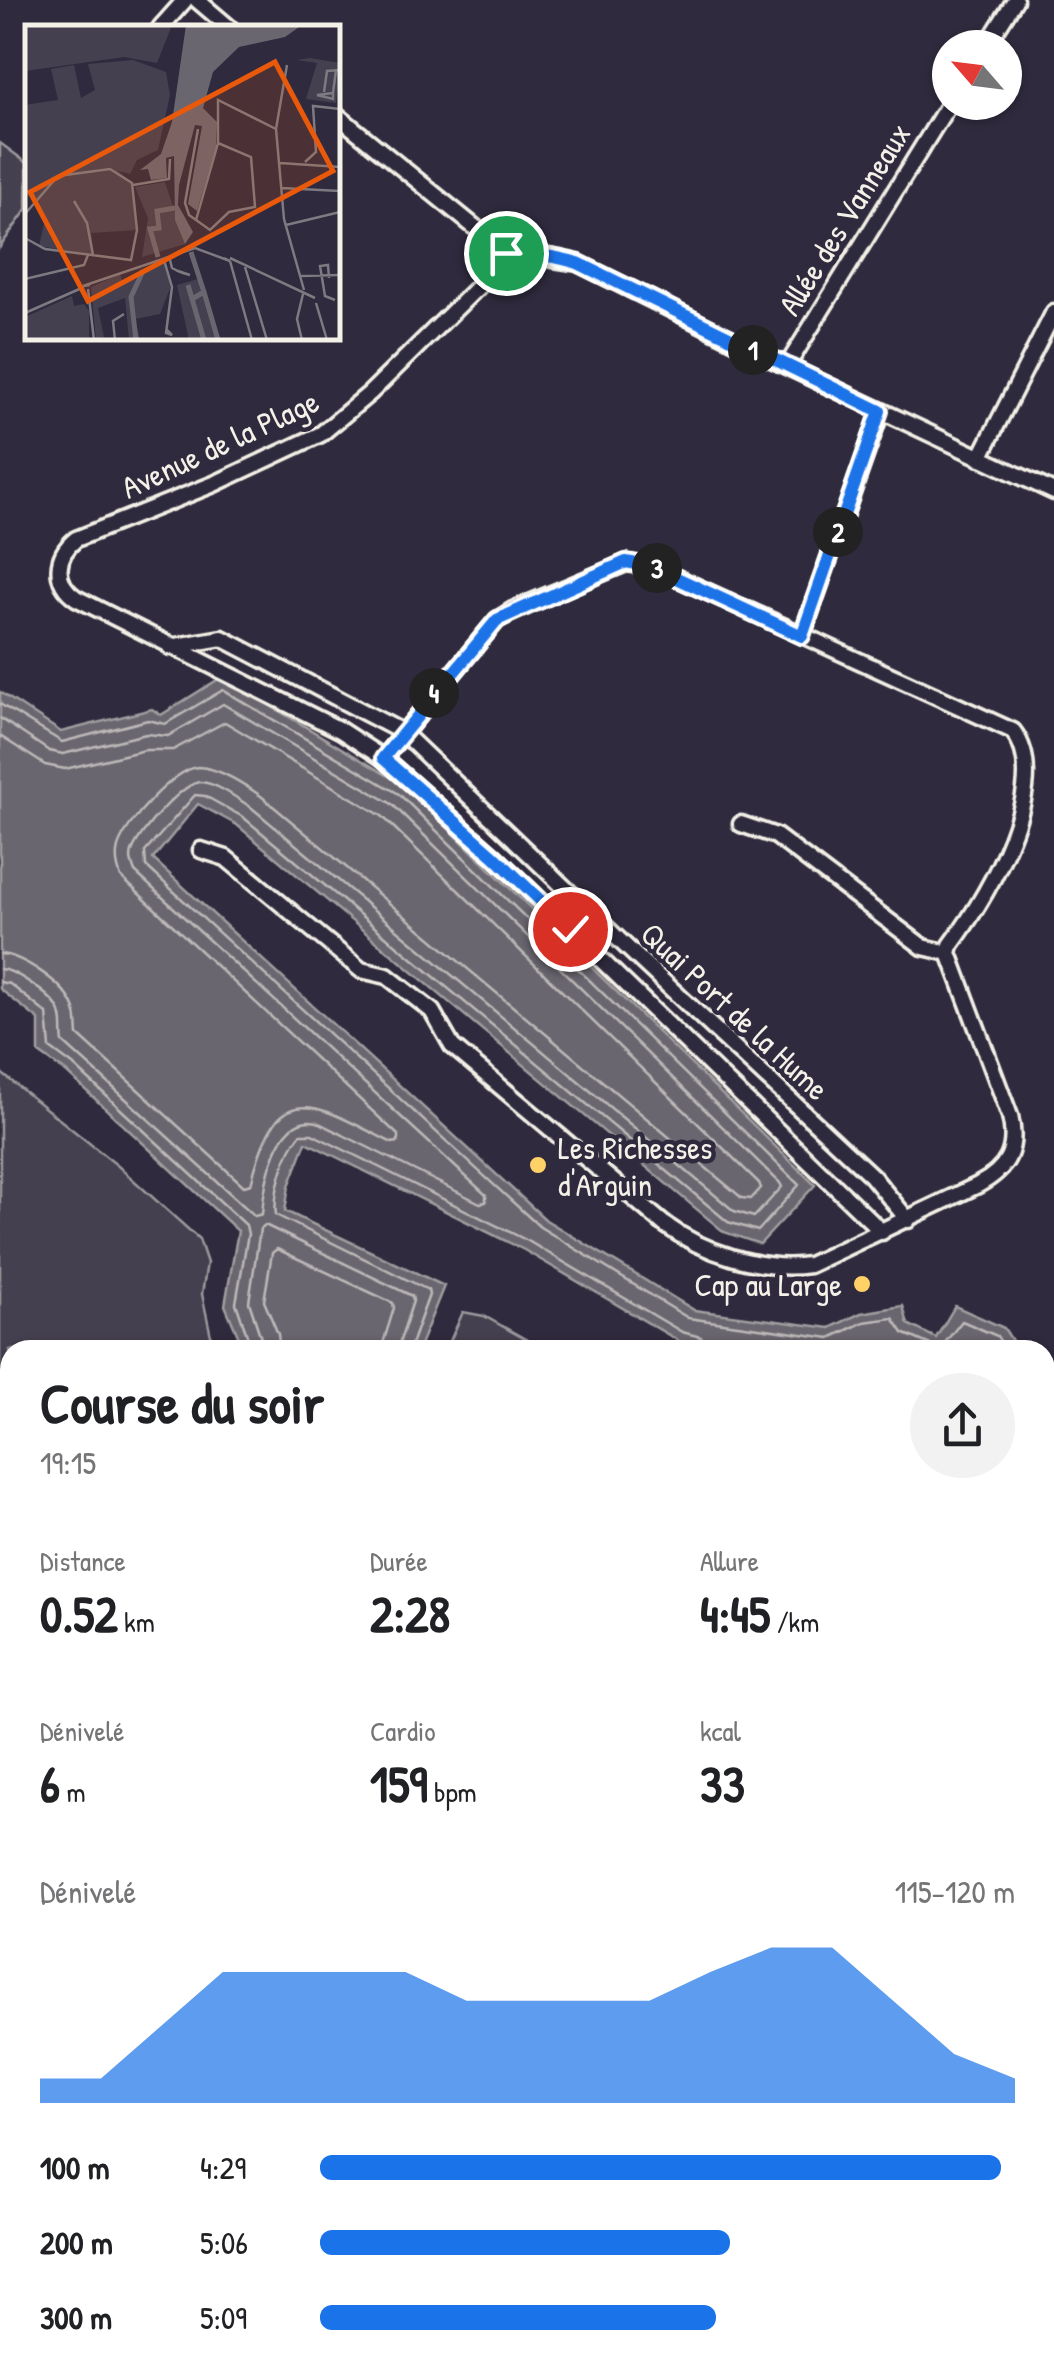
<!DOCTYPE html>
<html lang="fr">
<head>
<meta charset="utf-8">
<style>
	body { margin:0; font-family:"Patrick Hand",sans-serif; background:#f2f2f2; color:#202124; height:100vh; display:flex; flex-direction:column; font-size:38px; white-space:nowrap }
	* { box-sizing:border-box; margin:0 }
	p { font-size:32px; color:#757577 }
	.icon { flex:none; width:55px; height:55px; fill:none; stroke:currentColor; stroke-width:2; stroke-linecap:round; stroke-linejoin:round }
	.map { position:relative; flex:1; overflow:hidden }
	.side { position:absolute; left:0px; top:1340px; width:1055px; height:1035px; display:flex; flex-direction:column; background:#fff; border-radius:30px 30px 0 0; box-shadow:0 2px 8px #0004 }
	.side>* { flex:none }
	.needle { width:65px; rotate:298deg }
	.tools { position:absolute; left:932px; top:30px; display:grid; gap:20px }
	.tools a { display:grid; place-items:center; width:90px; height:90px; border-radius:50%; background:#fff; box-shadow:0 2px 8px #0004; font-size:50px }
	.pin { position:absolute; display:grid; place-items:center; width:85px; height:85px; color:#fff; margin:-42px; border:5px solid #fff; border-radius:50%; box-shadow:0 2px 10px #0007 }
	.km { position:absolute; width:50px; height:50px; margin:-25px; border-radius:50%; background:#222; color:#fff; font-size:28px; line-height:50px; text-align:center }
	.round { display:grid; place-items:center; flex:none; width:105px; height:105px; border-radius:52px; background:#f2f2f2 }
	.overview { display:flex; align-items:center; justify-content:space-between; height:170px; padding:0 40px }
	h1 { font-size:55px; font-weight:700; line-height:75px }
	.figures { display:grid; grid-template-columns:repeat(3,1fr); gap:15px; height:170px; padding:10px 40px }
	.figures div { display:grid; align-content:center }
	.figures b { font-size:50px; font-weight:700 }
	.figures small { font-size:28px; font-weight:400 }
	.figures p { font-size:28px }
	.chart { height:280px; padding:20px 40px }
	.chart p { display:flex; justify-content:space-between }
	.chart svg { width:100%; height:180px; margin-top:10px; fill:#1a73e8; opacity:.7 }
	ul { padding:0 40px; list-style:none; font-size:32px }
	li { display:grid; grid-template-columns:160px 120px 1fr; align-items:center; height:75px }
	li i { height:25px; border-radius:12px; background:#1a73e8 }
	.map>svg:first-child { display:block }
	.green { fill:#454050; stroke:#9c989c; stroke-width:2.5 }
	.water { fill:#6a6670; stroke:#a19ea0; stroke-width:2.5 }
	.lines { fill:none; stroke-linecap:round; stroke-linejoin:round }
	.shore { stroke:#bdb9b8; stroke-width:2.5 }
	.stream { stroke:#a19ea0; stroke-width:5 }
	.street-casing { stroke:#f4f1e8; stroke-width:21 }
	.secondary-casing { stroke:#f4f1e8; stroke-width:28 }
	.street { stroke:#2f2a3d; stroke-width:14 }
	.secondary { stroke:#2f2a3d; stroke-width:20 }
	.rail-casing { stroke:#f4f1e8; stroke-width:9 }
	.rail { stroke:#2f2a3d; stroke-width:5; stroke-dasharray:15; stroke-linecap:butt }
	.route-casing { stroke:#fff; stroke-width:20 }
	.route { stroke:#1a73e8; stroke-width:12 }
	.poi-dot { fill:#ffd166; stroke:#2f2a3d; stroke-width:4 }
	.labels { text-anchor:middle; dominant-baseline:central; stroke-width:9; stroke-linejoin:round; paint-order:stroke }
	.street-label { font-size:32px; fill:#f4f1e8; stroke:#2f2a3d }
	.poi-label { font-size:32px; fill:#f4f1e8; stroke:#2f2a3d; text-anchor:start }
	.inset-river { fill:none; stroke:#6a6670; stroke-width:5 }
	.inset-road { fill:none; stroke:#7e7a81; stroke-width:2.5 }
	.view { fill:#e8590c; fill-opacity:0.15; stroke:#e8590c; stroke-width:5 }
	.inset-edge { fill:none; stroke:#f4f1e8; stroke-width:5 }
</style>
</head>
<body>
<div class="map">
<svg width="1054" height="2375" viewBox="0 0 1054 2375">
	<rect width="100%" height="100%" fill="#2f2a3d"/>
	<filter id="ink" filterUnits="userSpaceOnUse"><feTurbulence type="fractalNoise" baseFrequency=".01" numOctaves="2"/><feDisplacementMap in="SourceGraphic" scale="20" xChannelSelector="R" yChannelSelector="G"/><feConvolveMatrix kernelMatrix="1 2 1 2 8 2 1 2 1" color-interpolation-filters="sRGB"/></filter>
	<g filter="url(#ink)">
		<path class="green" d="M0,143L27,163V209L0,247Z
			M0,1072L118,1166L199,1239L207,1263L202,1294L214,1350H10V1730L0,1722Z
			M463,1312L484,1316L545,1350H446Z
			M1045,1693L1054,1694V1842L1045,1837Z
			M10,1740V1825L0,1816V1752Z
			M0,1883L10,1889V1965L0,2012Z
			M1051,1927L1054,1928V2328L1045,2324V1968Z
			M10,1989V2152C0,2115 2,2031 10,1989Z
			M0,2169L10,2185V2365H52L44,2375H0Z
			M167,2365H578L570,2375H267Z"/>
		<path class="water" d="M222,677L405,786L815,1185L760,1244L724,1232L237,825L198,804L153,859L546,1220L694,1310L830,1328L861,1313L903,1306L908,1324L936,1338L955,1306L1004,1328L1018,1350H717L679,1341L524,1250L306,1142L289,1186L285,1211L444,1286L418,1350H244L225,1305L238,1231L66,1072L39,1053V1020L0,989V692L61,732L152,709L161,715Z"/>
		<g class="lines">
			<path class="shore" d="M0,704L62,742L148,720L165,724L223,690L399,794L799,1185L758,1231L728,1222L243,817L205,796L195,795L145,852L146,866L540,1227L688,1318L830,1338L864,1322L893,1318L903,1333L935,1347L944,1344L962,1321L997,1336L1006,1350
				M0,718L49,751L63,754L146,734L168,736L223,704L392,804L780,1183L782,1187L754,1217L734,1211L252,808C238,799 217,783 201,782C184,781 139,833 133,849C129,858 132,864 135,872L486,1195V1202L480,1203L317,1122C277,1112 264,1184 262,1214L255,1216L63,1042C61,1032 64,1020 59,1010C52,996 16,970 0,969
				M0,736L45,765L65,769L145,750H173L225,722L382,816L759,1183L761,1188L751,1199L742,1198L261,796C245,785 218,767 198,767C175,768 124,825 118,847C115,858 117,867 121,877L398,1135V1142L392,1143C314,1104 278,1073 251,1184L244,1186L78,1035C77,1024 78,1013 72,1003C62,983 22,955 0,954
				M0,982L10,984L47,1014L50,1048L73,1065L246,1225L248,1234L236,1303L252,1350
				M265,1350L249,1302L260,1229L265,1225L412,1296L413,1301L397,1350
				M280,1350L278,1334L264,1301L272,1253L277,1249L393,1303L394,1308L381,1350
				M409,1350L429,1295L428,1290L276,1215C273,1192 285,1151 301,1134H312L528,1241L682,1332L701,1337L707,1350
				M719,1350V1340L724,1337L823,1350"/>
			<path class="stream" d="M1045,1674L1054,1676
				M1045,1725L1054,1701
				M1045,1838L1054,1840"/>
			<defs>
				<path id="street" d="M197,0L230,28
					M160,28L185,0
					M985,48L1015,0
					M338,116L514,259
					M787,366L950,102
					M980,458L1054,312
					M802,635L881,411
					M170,647L222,638L402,732L636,956L872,1176L908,1220
					M741,824L776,836L923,947L949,953
					M201,850L226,858L361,970L387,976L432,1011L452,1046L664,1224C702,1252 762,1272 809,1265L978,1185C1008,1169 1018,1149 1010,1116L949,953L951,945C987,896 1054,784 1013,731L653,567L626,563L513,610L497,620L383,758
					M882,1232L494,856L383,758L340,730L76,598C53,582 55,556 76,539L214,484L321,434L370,393L493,272L527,255L578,263L765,356L1054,492
					M0,2041L10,1989
					M0,2135L10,2152
					M1045,2345L1054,2349
					M110,2365L114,2375
					M570,2375L578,2365
					M738,2375L740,2365"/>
				<path id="secondary" d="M1045,1568L1054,1523
					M930,2375L932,2365"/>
			</defs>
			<use href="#street" class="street-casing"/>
			<use href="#secondary" class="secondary-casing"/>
			<use href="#street" class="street"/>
			<use href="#secondary" class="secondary"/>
			<defs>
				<path id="rail" d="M1045,1417L1054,1374
					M1045,1464L1054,1421
					M845,2375L847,2365"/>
			</defs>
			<use href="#rail" class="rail-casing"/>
			<use href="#rail" class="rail"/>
		</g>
	</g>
	<g class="lines" filter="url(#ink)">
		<defs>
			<path id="route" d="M506,253L514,259C536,252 557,257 578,263L880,411L802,636L653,567L626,562L497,620L383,758L494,856L570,929"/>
		</defs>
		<use href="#route" class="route-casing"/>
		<use href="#route" class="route"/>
	</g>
	<g class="poi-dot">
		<circle cx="538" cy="1165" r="10"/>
		<circle cx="862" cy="1284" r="10"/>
	</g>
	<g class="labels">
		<g class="street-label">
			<text transform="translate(844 219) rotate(-58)">Allée des Vanneaux</text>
			<text transform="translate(220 444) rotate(-25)">Avenue de la Plage</text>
			<text transform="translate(735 1011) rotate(43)">Quai Port de la Hume</text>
		</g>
		<g class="poi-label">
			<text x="558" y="1147">Les Richesses<tspan x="558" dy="37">d'Arguin</tspan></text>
			<text x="842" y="1284" text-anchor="end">Cap au Large</text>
		</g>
	</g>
	<g transform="translate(25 25)">
		<rect width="315" height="315" fill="#2f2a3d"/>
		<path d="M0,0H147L132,38L99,32L0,46ZM285,33L315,38L311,78L281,74L292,38L272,35ZM108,35L141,47L145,70L133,125L112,135L105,149L93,146L107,158L112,205L66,208L69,230L14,221L20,194L11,173L0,170V80L33,75L26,44L49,40L56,73L70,65L63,39ZM140,157L160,219L117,232L123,193L110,162ZM139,237L146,261L135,289L110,294L115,315H104L100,273L73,283L79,312L71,315L66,262L95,249L97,255L117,254L114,245ZM173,254L191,315H164L152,260ZM47,271L49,281L59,279L64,286V315H0V292Z" fill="#454050"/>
		<path d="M161,0H277L260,12L214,22L188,47L178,83L192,97L191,122L172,186L163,179L177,101L170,100L154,160L153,180L168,207L160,219L150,195L149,131L141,133L142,153L126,155L123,144L115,145L136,129L147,97Z" fill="#6a6670"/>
		<path class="inset-river" d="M166,227L179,267L167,274M133,232L125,204L134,203L132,186L150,183M163,260L179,315M179,267L193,315M111,315L106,272L118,246"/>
		<path class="inset-road" d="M262,40L251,104L259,194L279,265M299,67L302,46L315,45M308,68L292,70L308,74V68L311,45M173,104L160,178L164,190L185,205L204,187L230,182L226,132L193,118M280,137L291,127L288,81L315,84M255,138L315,142M108,160L144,154L145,134M256,163L315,166M49,176L62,198L68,230M0,189L33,151L85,144L107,158L112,205L106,235L20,224L0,213M171,195L193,118V75L251,104M261,200L315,187M144,231L147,243L153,246L158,248L165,250L153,246M205,233L290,273M139,235L147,262L141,308L147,310L142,305M205,236L227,315M220,242L242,315M276,251L315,250M304,253L303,240L295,241L300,271L310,275M0,254L59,240L63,230M65,260L58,261L170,223L205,236L199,233M63,264L69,315M291,278L302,315M0,288L59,262M90,315L88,296L99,289M277,315L272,294L278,269"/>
		<path class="view" d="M250,37L308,146L63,276L5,167Z"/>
		<rect width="315" height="315" class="inset-edge"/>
	</g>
</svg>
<div class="tools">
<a><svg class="needle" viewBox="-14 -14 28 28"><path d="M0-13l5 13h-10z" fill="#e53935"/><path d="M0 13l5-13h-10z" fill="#757577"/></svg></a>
</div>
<div class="pin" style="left:506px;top:253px;background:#1e9e55"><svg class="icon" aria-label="arrive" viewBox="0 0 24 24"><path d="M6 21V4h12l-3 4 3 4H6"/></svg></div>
<div class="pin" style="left:570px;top:929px;background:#d93025"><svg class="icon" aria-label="check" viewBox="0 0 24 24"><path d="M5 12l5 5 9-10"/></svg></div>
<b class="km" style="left:753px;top:350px">1</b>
<b class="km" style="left:838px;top:532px">2</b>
<b class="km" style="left:657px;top:568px">3</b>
<b class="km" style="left:434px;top:693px">4</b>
<section class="side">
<div class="overview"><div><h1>Course du soir</h1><p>19:15</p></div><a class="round"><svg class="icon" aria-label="share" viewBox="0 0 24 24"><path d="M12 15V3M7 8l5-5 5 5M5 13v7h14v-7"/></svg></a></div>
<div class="figures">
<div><p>Distance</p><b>0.52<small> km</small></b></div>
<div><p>Durée</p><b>2:28</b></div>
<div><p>Allure</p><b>4:45<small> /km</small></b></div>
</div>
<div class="figures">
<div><p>Dénivelé</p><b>6<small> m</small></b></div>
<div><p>Cardio</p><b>159<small> bpm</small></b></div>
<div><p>kcal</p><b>33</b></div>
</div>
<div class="chart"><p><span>Dénivelé</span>115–120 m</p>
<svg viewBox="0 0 160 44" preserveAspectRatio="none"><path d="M0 44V38L10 38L20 25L30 12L40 12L50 12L60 12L70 19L80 19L90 19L100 19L110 12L120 6L130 6L140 19L150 32L160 38V44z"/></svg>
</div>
<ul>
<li><b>100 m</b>4:29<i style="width:98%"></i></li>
<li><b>200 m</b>5:06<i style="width:59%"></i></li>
<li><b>300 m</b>5:09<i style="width:57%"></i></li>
</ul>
</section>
</div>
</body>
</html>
